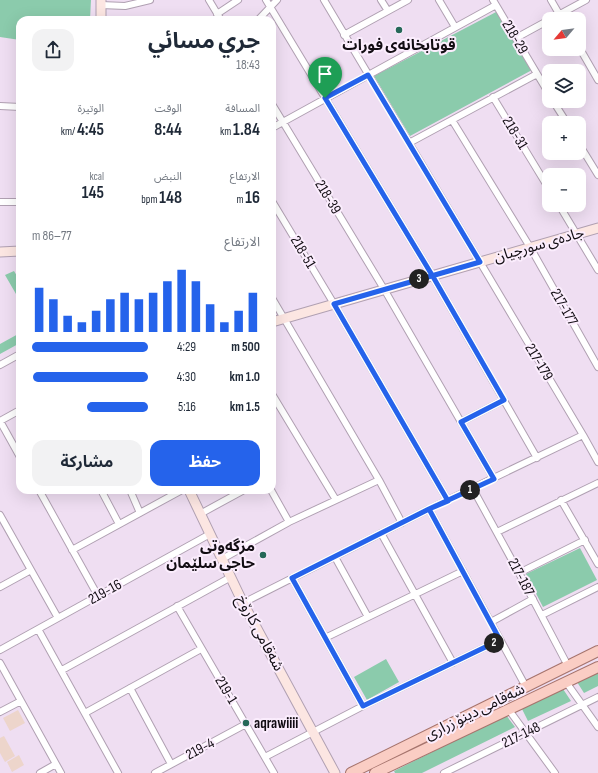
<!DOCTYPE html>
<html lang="ar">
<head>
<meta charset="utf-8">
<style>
	body { margin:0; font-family:"Sofia Sans Condensed","Noto Sans Arabic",sans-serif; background:#f2f2f3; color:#1f2937; direction:rtl; height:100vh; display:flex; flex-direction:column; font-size:15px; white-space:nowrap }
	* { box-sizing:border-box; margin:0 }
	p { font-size:13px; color:#747a83 }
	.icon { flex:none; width:22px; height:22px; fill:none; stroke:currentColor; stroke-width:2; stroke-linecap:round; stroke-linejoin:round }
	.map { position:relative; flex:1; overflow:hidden; direction:ltr }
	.drawer { position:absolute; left:16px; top:16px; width:260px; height:478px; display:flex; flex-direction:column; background:#fff; border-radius:12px; box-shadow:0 4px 16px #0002; direction:rtl }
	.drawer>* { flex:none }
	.needle { width:26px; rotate:241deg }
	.fabs { position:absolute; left:542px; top:12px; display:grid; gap:8px }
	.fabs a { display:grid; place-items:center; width:44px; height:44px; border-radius:8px; background:#fff; box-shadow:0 4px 16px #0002; font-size:20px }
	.pin { position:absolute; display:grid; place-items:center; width:34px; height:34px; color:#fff; margin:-41px -17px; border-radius:50% 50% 50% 0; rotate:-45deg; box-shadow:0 0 4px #0007 }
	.pin .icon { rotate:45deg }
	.km { position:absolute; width:20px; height:20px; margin:-10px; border-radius:50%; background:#222; color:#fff; font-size:11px; line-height:20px; text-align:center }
	.round { display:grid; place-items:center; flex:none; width:42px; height:42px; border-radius:12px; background:#f2f2f3 }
	.summary { display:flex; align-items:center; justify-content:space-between; height:68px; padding:0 16px }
	h1 { font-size:22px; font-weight:700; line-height:30px }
	.stats { display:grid; grid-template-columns:repeat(3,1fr); gap:6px; height:68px; padding:4px 16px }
	.stats div { display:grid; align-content:center }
	.stats b { font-size:17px; font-weight:700 }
	.stats small { font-size:11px; font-weight:400 }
	.stats p { font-size:11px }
	.chart { height:112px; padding:8px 16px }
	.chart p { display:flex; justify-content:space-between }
	.chart svg { width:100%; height:72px; margin-top:4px; stroke:#2563eb; stroke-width:6 }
	.button { display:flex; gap:8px; margin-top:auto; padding:8px 16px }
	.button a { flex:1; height:46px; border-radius:12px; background:#2563eb; color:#fff; font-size:16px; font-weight:700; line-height:46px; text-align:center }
	.button a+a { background:#f2f2f3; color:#1f2937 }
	ul { padding:0 16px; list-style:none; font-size:13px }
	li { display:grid; grid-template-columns:64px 48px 1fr; align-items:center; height:30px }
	li i { height:10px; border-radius:5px; background:#2563eb }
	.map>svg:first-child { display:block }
	.medical { fill:#edd5cb }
	.green { fill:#8bcbac }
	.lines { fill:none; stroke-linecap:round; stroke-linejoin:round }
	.street-casing { stroke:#b0a0b2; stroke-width:8 }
	.secondary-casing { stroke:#b0a0b2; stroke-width:11 }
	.primary-casing { stroke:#a6746d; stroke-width:12 }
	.street { stroke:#fff; stroke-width:6 }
	.secondary { stroke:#fce6e2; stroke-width:9 }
	.primary { stroke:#facdc4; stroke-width:10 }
	.route-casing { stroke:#fff; stroke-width:8 }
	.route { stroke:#2563eb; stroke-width:5 }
	.poi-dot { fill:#256858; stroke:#fbedfd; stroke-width:1.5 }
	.labels { text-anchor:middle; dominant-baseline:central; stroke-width:4; stroke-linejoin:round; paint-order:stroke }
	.street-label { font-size:15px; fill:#120d13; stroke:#fbedfd }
	.poi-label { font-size:15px; font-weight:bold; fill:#120d13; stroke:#fbedfd }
</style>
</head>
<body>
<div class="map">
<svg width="598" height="773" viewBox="0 0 598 773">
	<rect width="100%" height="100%" fill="#efdef2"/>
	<path class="medical" d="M18,710L25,723L10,731L3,718Z
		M4,736L15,756L5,762L0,753V738Z
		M19,755L24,765L12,772L7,762Z"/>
	<path class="green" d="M0,0H91L90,20H20V40L0,37Z
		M498,11L532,70L410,136L374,76Z
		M14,271L20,281V292L16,294L5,275Z
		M20,333V343L0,354V344Z
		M580,548L597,580L543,607L526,574Z
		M386,659L399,682L367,700L354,677Z
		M598,671V686L584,693L577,682Z
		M563,689L571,701L528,721L522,709Z
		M506,715L515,727L422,773H395L394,771Z"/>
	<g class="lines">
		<defs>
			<path id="street" d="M209,0L221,20
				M266,0L432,275L537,458
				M324,0L583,435L598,462
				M381,0L388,11
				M439,0L455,27
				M493,0L549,94
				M551,0L562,19
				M101,5L125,6L150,0
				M217,14L238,0
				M551,19L586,0
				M258,20L277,0
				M344,35L408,0
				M516,38L549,20
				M579,47L598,80
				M493,97L549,189
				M553,101L567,123
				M272,104L384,289L494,479
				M0,106L20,107
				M452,120L530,247L598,367
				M272,128L496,5
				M409,143L537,74
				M579,144L598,175
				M272,201L334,304L448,501
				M0,202H20
				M559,205L598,270
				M272,298L379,480L402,523
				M0,365L20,354
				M272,394L336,500
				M0,421L20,457
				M0,421L20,410
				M461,422L504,400
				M473,489L519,573L568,666
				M39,490L98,596
				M101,490L119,524
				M130,490L140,513
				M271,490L289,522
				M561,500L598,564
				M429,509L526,687
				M200,514L244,490
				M0,515L58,618
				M497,532L598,483
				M381,533L453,663
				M72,550L182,490
				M335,557L368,617
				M222,559L289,522L379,480
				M519,573L585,540
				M292,578L363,706
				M0,587L31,570
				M243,603L429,509L583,435
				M177,606L274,773
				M542,615L598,587
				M491,622L533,599
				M38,629L118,773
				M325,638L463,571
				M0,650L210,534
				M0,663L61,773
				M62,670L231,577
				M566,682L598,727
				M130,688L171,764
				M509,710L555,773
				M0,712L21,701
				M85,713L201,649
				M265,757L363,706L500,640
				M40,773L56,764
				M155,773L246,724
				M444,773L598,697"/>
			<path id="secondary" d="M101,20V0
				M0,252L20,251
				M272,322L598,228
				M189,490L243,603L335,773"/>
			<path id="primary" d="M351,773L598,651
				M375,773L598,667"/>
		</defs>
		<use href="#street" class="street-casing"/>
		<use href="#secondary" class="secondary-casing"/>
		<use href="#primary" class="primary-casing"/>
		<use href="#street" class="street"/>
		<use href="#secondary" class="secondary"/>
		<use href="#primary" class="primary"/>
	</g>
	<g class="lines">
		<defs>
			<path id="route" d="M325,98L432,275L504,400L461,422L494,479L429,509L292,578L363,706L500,640L429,509L448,501L334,304L480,262L368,75L325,98"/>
		</defs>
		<use href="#route" class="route-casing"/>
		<use href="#route" class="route"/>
	</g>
	<g class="poi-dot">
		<circle cx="399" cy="30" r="4"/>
		<circle cx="263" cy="555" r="4"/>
		<circle cx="246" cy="723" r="4"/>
	</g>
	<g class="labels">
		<g class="street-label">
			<text transform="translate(515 37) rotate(59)">218-29</text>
			<text transform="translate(515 133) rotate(59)">218-31</text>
			<text transform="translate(328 197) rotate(59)">218-39</text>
			<text transform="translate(539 245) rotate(-16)">جادەی سورچیان</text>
			<text transform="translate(303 252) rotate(59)">218-51</text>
			<text transform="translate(564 307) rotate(60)">217-177</text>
			<text transform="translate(539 362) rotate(59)">217-179</text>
			<text transform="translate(521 577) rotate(62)">217-187</text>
			<text transform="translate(105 592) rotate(-29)">219-16</text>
			<text transform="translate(260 633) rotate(62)">شەقامی کارۆخ</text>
			<text transform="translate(226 690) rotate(59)">219-1</text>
			<text transform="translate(475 712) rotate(-26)">شەقامی دینۆ زراری</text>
			<text transform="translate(521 735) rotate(-26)">217-148</text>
			<text transform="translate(200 749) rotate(-28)">219-4</text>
		</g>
		<g class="poi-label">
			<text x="399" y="45">قوتابخانەی فورات</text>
			<text x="255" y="546" text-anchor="end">مزگەوتی<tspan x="255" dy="17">حاجی سلێمان</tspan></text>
			<text x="254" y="723" text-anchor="start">aqrawiiii</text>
		</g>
	</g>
</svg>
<div class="fabs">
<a><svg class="needle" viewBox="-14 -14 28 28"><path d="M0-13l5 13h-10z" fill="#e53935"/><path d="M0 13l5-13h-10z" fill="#747a83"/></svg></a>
<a><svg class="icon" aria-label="layers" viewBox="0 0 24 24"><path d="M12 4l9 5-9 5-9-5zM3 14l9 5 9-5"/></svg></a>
<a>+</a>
<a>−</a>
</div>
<div class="pin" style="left:325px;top:98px;background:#1e9e55"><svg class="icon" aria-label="arrive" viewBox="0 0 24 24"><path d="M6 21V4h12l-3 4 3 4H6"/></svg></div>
<b class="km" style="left:470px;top:490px">1</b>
<b class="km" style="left:494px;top:643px">2</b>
<b class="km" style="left:419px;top:279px">3</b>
<section class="drawer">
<div class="summary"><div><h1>جري مسائي</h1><p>18:43</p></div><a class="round"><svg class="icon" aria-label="share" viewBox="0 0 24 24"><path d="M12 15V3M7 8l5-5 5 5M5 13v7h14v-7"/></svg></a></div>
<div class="stats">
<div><p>المسافة</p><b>1.84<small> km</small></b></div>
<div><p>الوقت</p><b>8:44</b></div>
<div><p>الوتيرة</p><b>4:45<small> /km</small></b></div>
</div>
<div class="stats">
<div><p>الارتفاع</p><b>16<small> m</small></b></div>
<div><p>النبض</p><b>148<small> bpm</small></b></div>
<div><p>kcal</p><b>145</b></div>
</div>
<div class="chart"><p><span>الارتفاع</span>77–86 m</p>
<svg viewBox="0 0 160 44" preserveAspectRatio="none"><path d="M5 44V17M15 44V24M25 44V34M35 44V38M45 44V31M55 44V24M65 44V20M75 44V24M85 44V20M95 44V13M105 44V6M115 44V13M125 44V27M135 44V38M145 44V31M155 44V20"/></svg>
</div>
<ul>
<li><b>500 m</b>4:29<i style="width:100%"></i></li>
<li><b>1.0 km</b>4:30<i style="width:99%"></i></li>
<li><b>1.5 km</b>5:16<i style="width:53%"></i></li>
</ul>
<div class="button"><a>حفظ</a><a>مشاركة</a></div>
</section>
</div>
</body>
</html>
